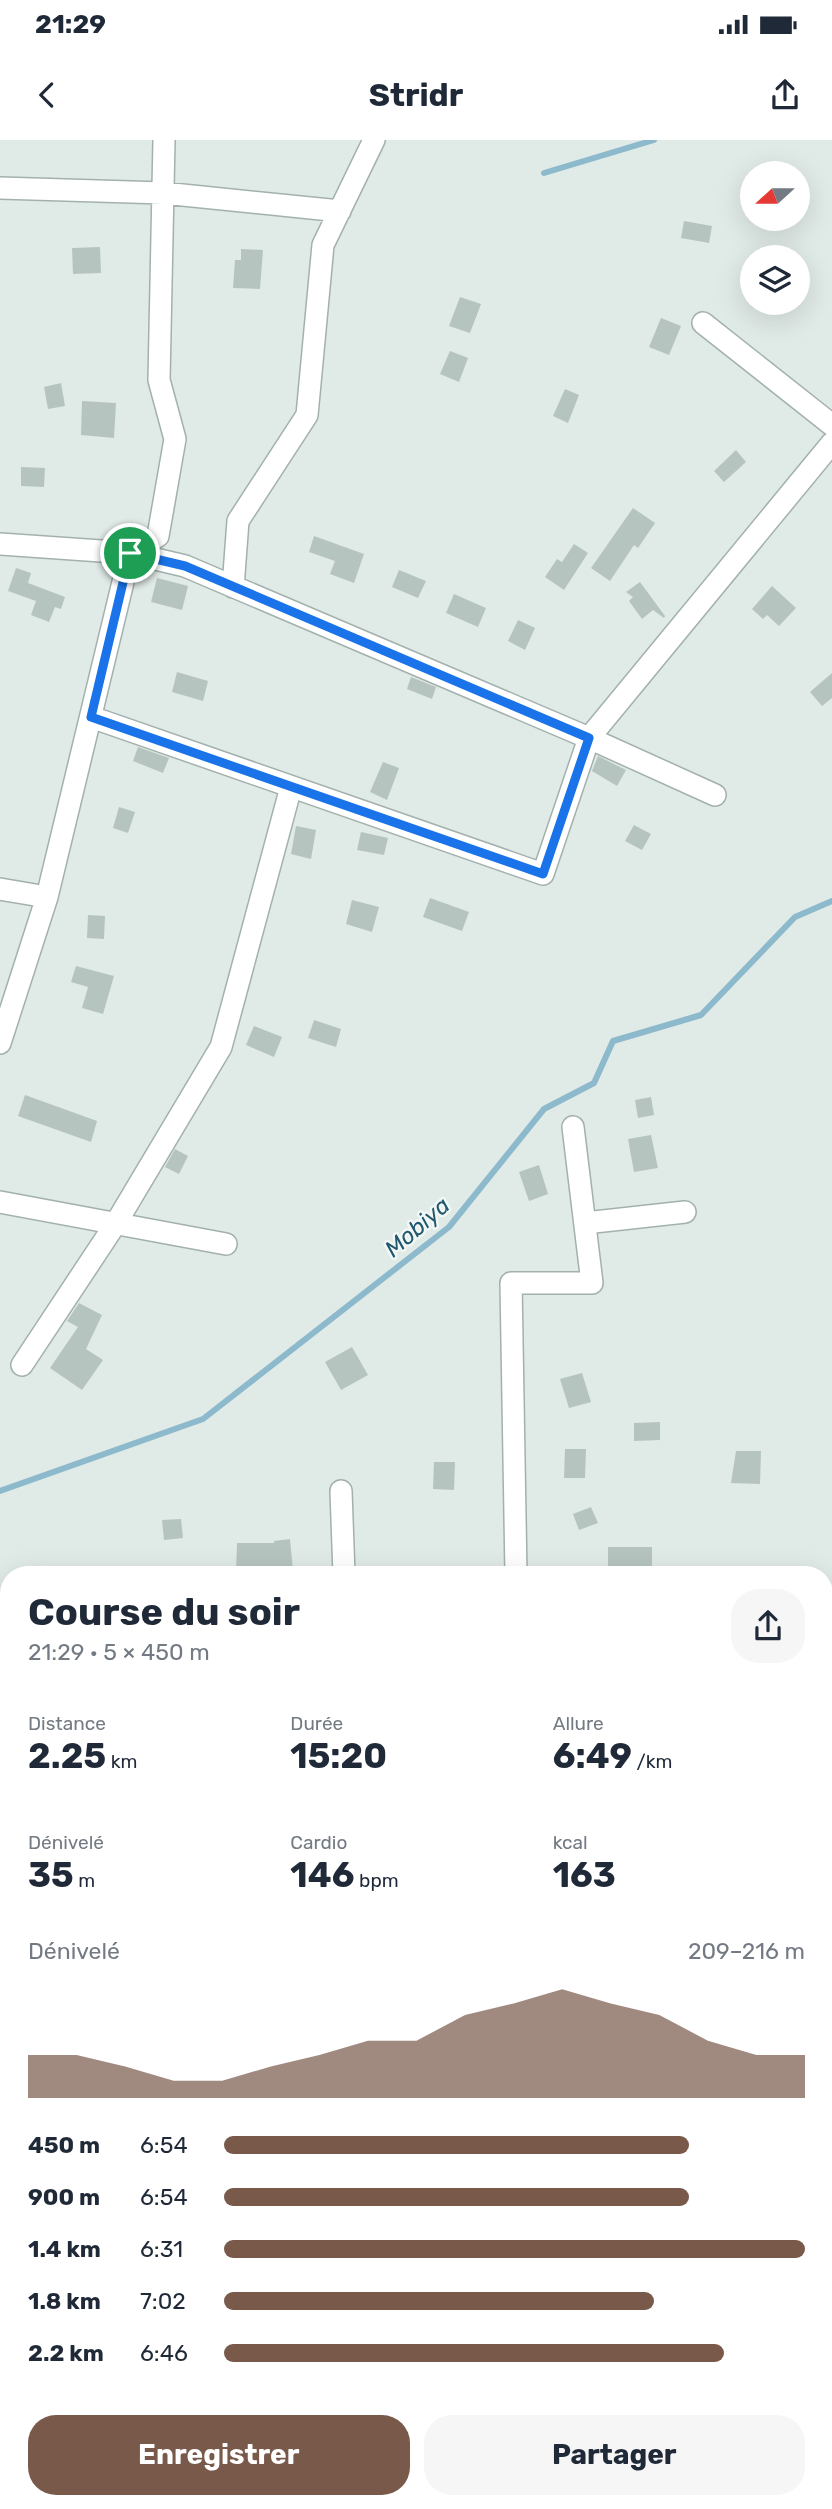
<!DOCTYPE html>
<html lang="fr">
<head>
<meta charset="utf-8">
<style>
	body { margin:0; font-family:Rubik,sans-serif; background:#f6f6f7; color:#1f2937; height:100vh; display:flex; flex-direction:column; font-size:26px; white-space:nowrap }
	* { box-sizing:border-box; margin:0 }
	p { font-size:23px; color:#747a83 }
	.icon { flex:none; width:38px; height:38px; fill:none; stroke:currentColor; stroke-width:2; stroke-linecap:round; stroke-linejoin:round }
	.map { position:relative; flex:1; overflow:hidden }
	.drawer { position:absolute; left:0px; top:1426px; width:833px; height:943px; display:flex; flex-direction:column; background:#fff; border-radius:28px 28px 0 0; box-shadow:0 7px 28px #0002 }
	.drawer>* { flex:none }
	.needle { width:46px; rotate:249deg }
	.controls { position:absolute; left:740px; top:21px; display:grid; gap:14px }
	.controls a { display:grid; place-items:center; width:70px; height:70px; border-radius:50%; background:#fff; box-shadow:0 7px 28px #0002; font-size:35px }
	.pin { position:absolute; display:grid; place-items:center; width:60px; height:60px; color:#fff; margin:-30px; border:4px solid #fff; border-radius:50%; box-shadow:0 2px 7px #0007 }
	.round { display:grid; place-items:center; flex:none; width:74px; height:74px; border-radius:28px; background:#f6f6f7 }
	.summary { display:flex; align-items:center; justify-content:space-between; height:119px; padding:0 28px }
	h1 { font-size:38px; font-weight:700; line-height:52px }
	.stats { display:grid; grid-template-columns:repeat(3,1fr); gap:10px; height:119px; padding:7px 28px }
	.stats div { display:grid; align-content:center }
	.stats b { font-size:35px; font-weight:700 }
	.stats small { font-size:19px; font-weight:400 }
	.stats p { font-size:19px }
	.chart { height:196px; padding:14px 28px }
	.chart p { display:flex; justify-content:space-between }
	.chart svg { width:100%; height:126px; margin-top:7px; fill:#79594a; opacity:.7 }
	.cta { display:flex; gap:14px; margin-top:auto; padding:14px 28px }
	.cta a { flex:1; height:80px; border-radius:28px; background:#79594a; color:#fff; font-size:28px; font-weight:700; line-height:80px; text-align:center }
	.cta a+a { background:#f6f6f7; color:#1f2937 }
	ul { padding:0 28px; list-style:none; font-size:23px }
	li { display:grid; grid-template-columns:112px 84px 1fr; align-items:center; height:52px }
	li i { height:18px; border-radius:9px; background:#79594a }
	.status { display:flex; justify-content:space-between; align-items:center; height:49px; padding:0 35px; background:#fff; direction:ltr }
	.status svg { height:19px; fill:currentColor }
	header { display:flex; justify-content:space-between; align-items:center; height:91px; padding:0 28px; background:#fff; font-size:32px; font-weight:700 }
	.map>svg:first-child { display:block }
	.lines { fill:none; stroke-linecap:round; stroke-linejoin:round }
	.stream { stroke:#8cb9cb; stroke-width:6 }
	.building { fill:#b6c4c0 }
	.minor-casing { stroke:#a3b1ae; stroke-width:24 }
	.minor { stroke:#fff; stroke-width:21 }
	.route-casing { stroke:#fff; stroke-width:14 }
	.route { stroke:#1a73e8; stroke-width:9 }
	.labels { text-anchor:middle; dominant-baseline:central; stroke-width:5; stroke-linejoin:round; paint-order:stroke }
	.water-label { font-size:23px; font-style:italic; fill:#215870; stroke:#f0f7f4 }
</style>
</head>
<body>
<div class="status"><b>21:29</b><svg viewBox="0 0 49 12"><path d="M0 12V9h3v3zM5 12V6h3v6zM10 12V3h3v9zM15 12V0h3v12zM26 1h20v11H26zM47 4h2v5h-2z"/></svg></div>
<header><svg class="icon" aria-label="back" viewBox="0 0 24 24"><path d="M15 5l-7 7 7 7"/></svg>Stridr<svg class="icon" aria-label="share" viewBox="0 0 24 24"><path d="M12 15V3M7 8l5-5 5 5M5 13v7h14v-7"/></svg></header>
<div class="map">
<svg width="832" height="2369" viewBox="0 0 832 2369">
	<rect width="100%" height="100%" fill="#e0eae7"/>
	<g class="lines">
		<path class="stream" d="M544,33L654,0
			M0,1351L203,1279L449,1087L544,969L594,943L613,901L701,875L795,777L832,761"/>
	</g>
	<path class="building" d="M684,81L712,86L709,103L681,98Z
		M100,107L101,133L73,134L72,108Z
		M241,109L263,110L260,149L233,148L235,120H241Z
		M460,157L481,164L470,193L449,186Z
		M661,178L681,186L669,215L649,207Z
		M450,211L468,218L459,242L440,234Z
		M61,243L65,266L48,269L44,247Z
		M565,249L579,255L568,283L553,276Z
		M82,261L116,263L114,298L81,295Z
		M736,310L746,322L724,342L714,331Z
		M21,327L45,328L44,347L21,346Z
		M633,368L655,383L638,408L634,405L610,441L591,428Z
		M314,396L364,414L354,443L330,434L335,421L309,412Z
		M574,404L588,413L564,450L545,437L557,419L562,422Z
		M16,428L31,433L28,443L65,457L61,469L55,467L49,482L31,475L36,461L8,451Z
		M399,430L426,441L418,458L392,447Z
		M157,438L188,446L182,470L151,462Z
		M640,442L665,476L664,478L653,470L642,479L629,461L633,457L626,452Z
		M772,446L796,468L779,486L767,475L763,479L752,469Z
		M454,454L486,468L478,487L446,473Z
		M518,480L535,488L525,510L508,501Z
		M177,532L208,541L203,561L172,552Z
		M832,533V558L822,566L810,552Z
		M411,537L436,547L432,559L407,549Z
		M138,607L169,618L163,633L133,621Z
		M598,616L626,630L617,646L592,631Z
		M383,622L399,628L387,660L370,652Z
		M119,667L135,672L128,693L113,688Z
		M634,685L651,694L642,710L625,701Z
		M296,686L316,690L311,719L291,714Z
		M361,692L388,698L384,715L357,710Z
		M430,758L469,772L462,791L423,777Z
		M352,760L379,767L372,792L346,784Z
		M88,775L105,776L104,799L87,798Z
		M76,826L114,836L103,874L82,868L88,847L71,842Z
		M314,880L341,889L336,907L308,898Z
		M254,886L282,897L274,917L246,905Z
		M25,955L97,981L91,1002L18,976Z
		M651,957L654,975L638,978L635,960Z
		M651,995L658,1028L634,1032L628,999Z
		M175,1009L188,1016L179,1034L165,1027Z
		M539,1025L548,1054L529,1061L519,1032Z
		M79,1163L102,1175L86,1209L103,1220L82,1250L50,1228L78,1187L67,1181Z
		M352,1207L368,1235L341,1250L325,1222Z
		M582,1233L591,1262L569,1268L560,1239Z
		M660,1282V1300L634,1301V1283Z
		M565,1309H586L585,1338H564Z
		M736,1311H761L760,1344L731,1343Z
		M434,1322H455L454,1350L433,1349Z
		M591,1367L598,1383L579,1390L573,1374Z
		M181,1379L183,1398L164,1400L162,1380Z
		M290,1399L293,1431L236,1433L237,1403H274V1401Z
		M608,1407H652V1435H608Z"/>
	<g class="lines">
		<defs>
			<path id="minor" d="M0,48L163,53L340,71
				M703,183L832,285
				M0,404L130,413L185,426L589,598L715,655
				M233,447L238,381L307,275L323,105L374,0
				M91,577L543,734L589,598L832,303
				M0,749L47,757
				M0,903L47,757L130,413L158,396L175,299L159,240L164,0
				M0,1062L226,1104
				M585,1083L685,1072
				M22,1225L116,1083L221,907L291,647
				M341,1351L344,1435
				M516,1435L511,1143H592L573,987
				M824,1684H832
				M0,1695H9
				M824,2019L832,2020
				M0,2327H9
				M824,2331H832
				M50,2361V2369
				M586,2361V2369
				M387,2369V2361
				M804,2369V2361"/>
		</defs>
		<use href="#minor" class="minor-casing"/>
		<use href="#minor" class="minor"/>
	</g>
	<g class="lines">
		<defs>
			<path id="route" d="M130,413L185,426L589,598L543,734L91,577Z"/>
		</defs>
		<use href="#route" class="route-casing"/>
		<use href="#route" class="route"/>
	</g>
	<g class="labels">
		<g class="water-label">
			<text transform="translate(417 1087) rotate(-41)">Mobiya</text>
		</g>
	</g>
</svg>
<div class="controls">
<a><svg class="needle" viewBox="-14 -14 28 28"><path d="M0-13l5 13h-10z" fill="#e53935"/><path d="M0 13l5-13h-10z" fill="#747a83"/></svg></a>
<a><svg class="icon" aria-label="layers" viewBox="0 0 24 24"><path d="M12 4l9 5-9 5-9-5zM3 14l9 5 9-5"/></svg></a>
</div>
<div class="pin" style="left:130px;top:413px;background:#1e9e55"><svg class="icon" aria-label="arrive" viewBox="0 0 24 24"><path d="M6 21V4h12l-3 4 3 4H6"/></svg></div>
<section class="drawer">
<div class="summary"><div><h1>Course du soir</h1><p>21:29 · 5 × 450 m</p></div><a class="round"><svg class="icon" aria-label="share" viewBox="0 0 24 24"><path d="M12 15V3M7 8l5-5 5 5M5 13v7h14v-7"/></svg></a></div>
<div class="stats">
<div><p>Distance</p><b>2.25<small> km</small></b></div>
<div><p>Durée</p><b>15:20</b></div>
<div><p>Allure</p><b>6:49<small> /km</small></b></div>
</div>
<div class="stats">
<div><p>Dénivelé</p><b>35<small> m</small></b></div>
<div><p>Cardio</p><b>146<small> bpm</small></b></div>
<div><p>kcal</p><b>163</b></div>
</div>
<div class="chart"><p><span>Dénivelé</span>209–216 m</p>
<svg viewBox="0 0 160 44" preserveAspectRatio="none"><path d="M0 44V29L10 29L20 33L30 38L40 38L50 33L60 29L70 24L80 24L90 15L100 11L110 6L120 11L130 15L140 24L150 29L160 29V44z"/></svg>
</div>
<ul>
<li><b>450 m</b>6:54<i style="width:80%"></i></li>
<li><b>900 m</b>6:54<i style="width:80%"></i></li>
<li><b>1.4 km</b>6:31<i style="width:100%"></i></li>
<li><b>1.8 km</b>7:02<i style="width:74%"></i></li>
<li><b>2.2 km</b>6:46<i style="width:86%"></i></li>
</ul>
<div class="cta"><a>Enregistrer</a><a>Partager</a></div>
</section>
</div>
</body>
</html>
